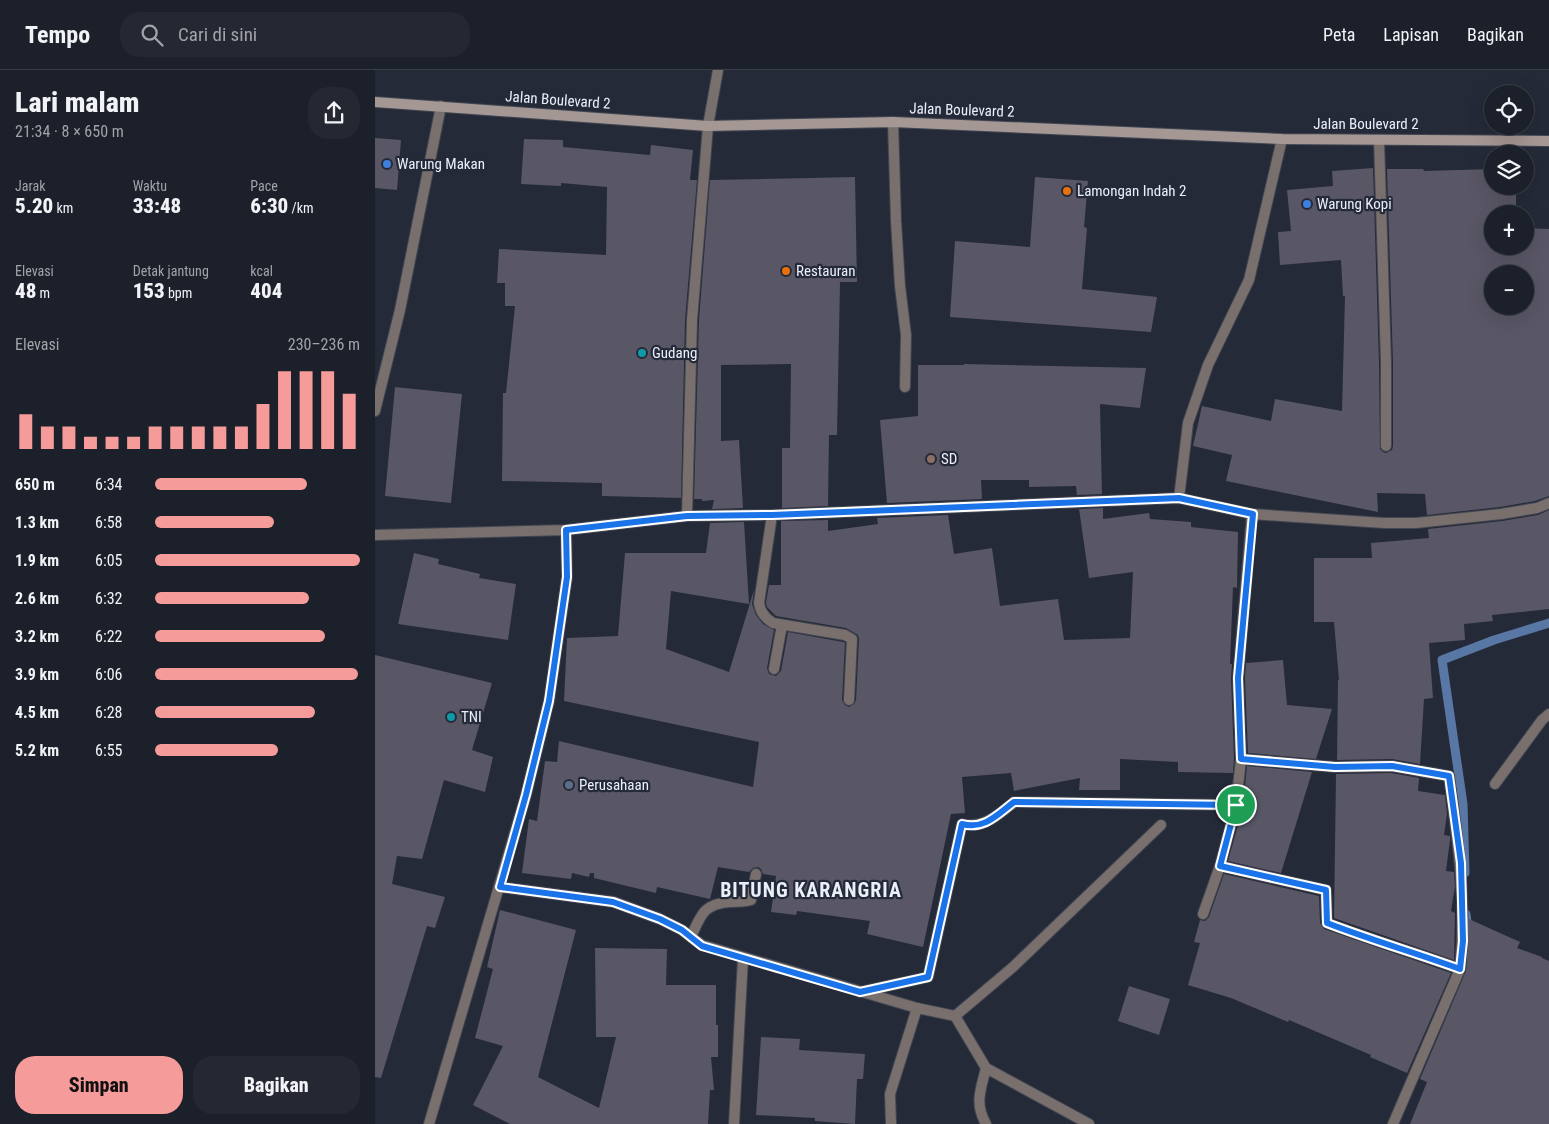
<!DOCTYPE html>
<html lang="id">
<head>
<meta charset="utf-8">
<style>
	body { margin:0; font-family:"Roboto Condensed",sans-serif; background:#252832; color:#f1f3f6; height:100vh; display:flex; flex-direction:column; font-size:19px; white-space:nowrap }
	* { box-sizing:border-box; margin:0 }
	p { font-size:16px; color:#a0a3a8 }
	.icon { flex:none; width:28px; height:28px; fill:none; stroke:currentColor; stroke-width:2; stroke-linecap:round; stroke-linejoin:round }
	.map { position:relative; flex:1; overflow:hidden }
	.details { display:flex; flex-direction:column; background:#1c202a; width:375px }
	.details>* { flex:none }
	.buttons { position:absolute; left:1109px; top:15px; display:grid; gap:10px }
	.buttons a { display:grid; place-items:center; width:50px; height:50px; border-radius:50%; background:#1c202a; box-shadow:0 5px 20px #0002,0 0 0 1px #3a3e47; font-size:25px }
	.pin { position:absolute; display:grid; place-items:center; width:42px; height:42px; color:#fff; margin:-21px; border:2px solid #fff; border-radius:50%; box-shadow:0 1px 5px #0007 }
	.round { display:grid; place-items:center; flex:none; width:52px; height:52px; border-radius:20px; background:#252832 }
	.overview { display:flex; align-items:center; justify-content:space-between; height:85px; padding:0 15px }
	h1 { font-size:28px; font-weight:800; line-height:38px }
	.stats { display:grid; grid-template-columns:repeat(3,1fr); gap:8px; height:85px; padding:5px 15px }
	.stats div { display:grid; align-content:center }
	.stats b { font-size:21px; font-weight:800 }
	.stats small { font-size:14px; font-weight:400 }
	.stats p { font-size:14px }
	.chart { height:140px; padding:10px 15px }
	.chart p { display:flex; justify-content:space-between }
	.chart svg { width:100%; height:90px; margin-top:5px; stroke:#f59b99; stroke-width:6 }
	.action { display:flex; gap:10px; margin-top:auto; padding:10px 15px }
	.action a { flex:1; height:58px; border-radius:20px; background:#f59b99; color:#111; font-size:20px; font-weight:800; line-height:58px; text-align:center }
	.action a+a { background:#252832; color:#f1f3f6 }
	ul { padding:0 15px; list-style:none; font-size:16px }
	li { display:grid; grid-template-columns:80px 60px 1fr; align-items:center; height:38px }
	li i { height:12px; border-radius:6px; background:#f59b99 }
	header { display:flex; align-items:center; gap:30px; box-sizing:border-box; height:70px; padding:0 25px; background:#1c202a; border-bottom:1px solid #3a3e47 }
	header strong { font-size:24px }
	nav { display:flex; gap:28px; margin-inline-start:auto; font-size:18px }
	.search { width:350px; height:45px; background:#252832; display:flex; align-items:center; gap:12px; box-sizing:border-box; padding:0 18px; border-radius:20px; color:#a0a3a8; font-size:19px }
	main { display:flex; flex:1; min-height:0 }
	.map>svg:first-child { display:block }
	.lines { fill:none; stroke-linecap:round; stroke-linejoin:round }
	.stream { stroke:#5877a4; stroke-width:9 }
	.building { fill:#595666; fill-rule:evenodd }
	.lane-casing { stroke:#414653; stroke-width:12 }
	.street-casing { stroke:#414653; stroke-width:12 }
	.secondary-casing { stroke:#414653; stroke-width:12 }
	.lane { stroke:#79706d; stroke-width:10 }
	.street { stroke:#79706d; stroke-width:10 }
	.secondary { stroke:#a59793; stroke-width:10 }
	.route-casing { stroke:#fff; stroke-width:10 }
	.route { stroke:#1a73e8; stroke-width:6 }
	.shop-dot { fill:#3f7fe0; stroke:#252a38; stroke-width:2 }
	.food-dot { fill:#e8710a; stroke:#252a38; stroke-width:2 }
	.culture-dot { fill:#0f9aa8; stroke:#252a38; stroke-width:2 }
	.education-dot { fill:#8d6e63; stroke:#252a38; stroke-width:2 }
	.service-dot { fill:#5c6f8a; stroke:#252a38; stroke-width:2 }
	.labels { text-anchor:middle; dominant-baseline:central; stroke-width:4.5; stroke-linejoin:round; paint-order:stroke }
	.street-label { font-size:15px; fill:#ebeff9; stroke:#252a38 }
	.poi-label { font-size:15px; fill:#ebeff9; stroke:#252a38; text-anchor:start }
	.district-label { font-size:20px; font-weight:bold; letter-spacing:1px; fill:#ebeff9; stroke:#252a38 }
</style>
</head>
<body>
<header>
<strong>Tempo</strong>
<div class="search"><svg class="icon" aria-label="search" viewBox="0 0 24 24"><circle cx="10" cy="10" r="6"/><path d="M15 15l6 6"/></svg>Cari di sini</div>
<nav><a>Peta</a><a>Lapisan</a><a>Bagikan</a></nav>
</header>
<main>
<section class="details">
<div class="overview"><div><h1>Lari malam</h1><p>21:34 · 8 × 650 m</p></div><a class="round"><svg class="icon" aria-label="share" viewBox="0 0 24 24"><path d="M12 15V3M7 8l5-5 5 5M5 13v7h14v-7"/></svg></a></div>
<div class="stats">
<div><p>Jarak</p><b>5.20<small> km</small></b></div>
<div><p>Waktu</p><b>33:48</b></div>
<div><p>Pace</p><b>6:30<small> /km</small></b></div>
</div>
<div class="stats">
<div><p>Elevasi</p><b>48<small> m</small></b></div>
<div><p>Detak jantung</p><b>153<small> bpm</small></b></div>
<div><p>kcal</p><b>404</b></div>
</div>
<div class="chart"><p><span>Elevasi</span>230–236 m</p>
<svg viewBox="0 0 160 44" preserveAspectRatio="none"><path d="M5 44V27M15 44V33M25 44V33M35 44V38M45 44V38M55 44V38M65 44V33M75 44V33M85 44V33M95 44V33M105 44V33M115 44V22M125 44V6M135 44V6M145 44V6M155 44V17"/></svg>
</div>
<ul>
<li><b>650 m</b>6:34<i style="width:74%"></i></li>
<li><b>1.3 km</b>6:58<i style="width:58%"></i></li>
<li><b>1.9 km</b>6:05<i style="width:100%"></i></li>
<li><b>2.6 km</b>6:32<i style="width:75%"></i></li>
<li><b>3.2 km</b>6:22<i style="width:83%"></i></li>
<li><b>3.9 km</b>6:06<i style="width:99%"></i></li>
<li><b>4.5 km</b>6:28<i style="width:78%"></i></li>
<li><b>5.2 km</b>6:55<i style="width:60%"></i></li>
</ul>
<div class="action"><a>Simpan</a><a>Bagikan</a></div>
</section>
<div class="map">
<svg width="1174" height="1054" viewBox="0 0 1174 1054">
	<rect width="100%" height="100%" fill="#252a38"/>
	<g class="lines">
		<path class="stream" d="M1090,803L1088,734L1067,590L1119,570L1174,553
			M1091,844L1095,873"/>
	</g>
	<path class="building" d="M0,68L26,70L22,120L0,118Z
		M149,69L188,70V77L275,85L276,75L318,80L315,110H322L310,250L306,428L227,426V413L127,411L128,323H131L140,236H130V213H122L124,179L231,185L232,117L186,113V116L146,114Z
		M998,98L1004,293L1005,379L1008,382L1011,383L1017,380L1018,376V293L1012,99H1048L1049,101L1118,99V116H1141V144H1118V176H1150V158L1174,159V426L1160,431L1125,437L1052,445L1050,424L1002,423L1003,442L851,411L857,385L818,376L827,336L896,351L900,329L967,341L970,226H968L966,190L905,195L903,162L916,161L912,120L958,116L957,101ZM1118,204H1150V236H1118Z
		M480,107L482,212H465L462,365H454L453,436L407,438V378H415L416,294L346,295V371L364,370L368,438L337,439L339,430L327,431V429H319L324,250L335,110Z
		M660,107L713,111L709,157L712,158L707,219L782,227L776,262L575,247L580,171L655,177Z
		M589,294L771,298L765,338L725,334L727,424L702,425L701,416L654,417V410H606L607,429L512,433L505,350L543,346V295H589Z
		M20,317L87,324L76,433L10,426Z
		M728,438V449L774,443L775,449L816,452V457L863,462L862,518L858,517L855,594H857L856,608L859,689L858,703L803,702V692L745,689V720H704L705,708L639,721L636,703L587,707L590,743L576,744L548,877L492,864L495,851L422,841L421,845L396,842L401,806L388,804L386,799L383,797L378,798L374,802L343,797L335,829L282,817L281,823L219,808V803H215L214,807L197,803L196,809L147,803L154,749L162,751L170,691L182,692L184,671L378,717L384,672L189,631L192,568L243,566L250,483H331L335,453L369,452L374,534L296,521L291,579L354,602L379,520L377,534L381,545L388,554L399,560L392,598L394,604L401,606L406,601L413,562L468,572L470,573L467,630L470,635L474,637L479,634L481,630L484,569L483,565L471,558L401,546L392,537L391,533L394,515H406V451L453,450V461L503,454L502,448L573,445L579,484L617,478L625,536L683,529L689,570L755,568L758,502L714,508L704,439Z
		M1174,440V539L1117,545L1118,551L1089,554L1090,570L1054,573L1058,628L1049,629L1045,694L1017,689L962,690L963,610H964L959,552H939V488H997L996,473L1054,468L1053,459L1127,451L1163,445Z
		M39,483L64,489L63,494L105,504L104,508L141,514L133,570L23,554Z
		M0,585L117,613L97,680L118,687L110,722L69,710L47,789L22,786L17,814L70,827L60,858L52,856L6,1008L0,1007Z
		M908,590L912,635L957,639L941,689L873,683L870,608L871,593Z
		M872,696L937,702L906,803L853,791L868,737Z
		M1016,703L1044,708L1043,721L1070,725L1072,744L1069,765L1075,766V770L1071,801L1079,802L1080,816L1076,841L1080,843L1079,890L959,848L961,704Z
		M849,804L944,826L945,853L949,859L1076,903L1032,1003L995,987L996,985L914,950L913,952L856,928L813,915L825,873L819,872L825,850L830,851L834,847Z
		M125,840L201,860L163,1007L224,1038L241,967H221L220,878L292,879L291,915H341V955H343V987H336L339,1020H335L333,1054H135L98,1035L128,976L100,968L118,899L112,897Z
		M1094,849L1145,872L1142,878L1167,887V888L1174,891V1054H1035L1052,1012L1045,1009L1091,901Z
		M754,916L795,929L784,965L743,951Z
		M386,967L425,969L424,980L490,984L488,1009H482L480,1054L440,1051V1048L381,1045Z"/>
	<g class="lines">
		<defs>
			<path id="lane" d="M333,56L343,0
				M580,946L638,897L786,755
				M516,1054L515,1024L542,938L580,946L611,998L714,1054
				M611,1054C599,1033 606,1019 611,998"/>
			<path id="street" d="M518,52L521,151L525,216L531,265L530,317
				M1004,70L1011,293V376
				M0,341L25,240L66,36
				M804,428L813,353L833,295L874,210L907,69
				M397,445L384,533C385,542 390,548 398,553L470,565L477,569L474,630
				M312,446L317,250L333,56
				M0,465L191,460L312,446L397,445L804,428L877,444L1009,453H1041L1126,444L1162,438L1174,433
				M399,599L407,555
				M866,689L861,735L845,796L951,820L952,853C996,870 1041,883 1085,899C1092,831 1083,773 1074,706L1017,696L960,697L866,689L863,608L877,444
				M1120,714L1167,650L1174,644
				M125,817L239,832L285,849L307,860L327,875L542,938
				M828,844L845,796
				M316,867C326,845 328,834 355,832C362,832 369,832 376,830L381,804
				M485,922L553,907L587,754C608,759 623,745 639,732L861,735
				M54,1054L151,725L174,631L192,507L191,460
				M359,1054L368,888
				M1018,1054L1085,899"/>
			<path id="secondary" d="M0,32L333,56L518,52L907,69L1174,71"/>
		</defs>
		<use href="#lane" class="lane-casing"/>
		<use href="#street" class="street-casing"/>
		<use href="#secondary" class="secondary-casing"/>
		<use href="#lane" class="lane"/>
		<use href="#street" class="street"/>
		<use href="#secondary" class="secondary"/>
	</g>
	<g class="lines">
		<defs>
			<path id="route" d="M804,428L878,444L863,608L866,689L960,697L1017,696L1074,706L1086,793L1088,871L1085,899C1041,883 996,870 952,853L951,820L845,796L861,735L639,732C622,745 609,760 587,754L553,907L485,922L327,876L307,860L285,849L238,832L125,817L151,725L174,631L192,507L191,460L312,446L397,445Z"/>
		</defs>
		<use href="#route" class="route-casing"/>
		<use href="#route" class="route"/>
	</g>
	<g class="shop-dot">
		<circle cx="12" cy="94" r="5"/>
		<circle cx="932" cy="134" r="5"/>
	</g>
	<g class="food-dot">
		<circle cx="692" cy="121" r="5"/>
		<circle cx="411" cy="201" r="5"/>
	</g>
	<g class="culture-dot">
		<circle cx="267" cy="283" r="5"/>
		<circle cx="76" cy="647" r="5"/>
	</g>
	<circle class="education-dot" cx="556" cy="389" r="5"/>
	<circle class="service-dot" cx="194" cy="715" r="5"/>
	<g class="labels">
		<g class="street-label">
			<text transform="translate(183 30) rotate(4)">Jalan Boulevard 2</text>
			<text transform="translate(587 40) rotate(2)">Jalan Boulevard 2</text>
			<text x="991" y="54">Jalan Boulevard 2</text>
		</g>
		<g class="poi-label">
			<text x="22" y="94">Warung Makan</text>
			<text x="702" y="121">Lamongan Indah 2</text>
			<text x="942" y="134">Warung Kopi</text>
			<text x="421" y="201">Restauran</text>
			<text x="277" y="283">Gudang</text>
			<text x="566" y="389">SD</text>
			<text x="86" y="647">TNI</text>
			<text x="204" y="715">Perusahaan</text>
		</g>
		<g class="district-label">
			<text x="436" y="820">BITUNG KARANGRIA</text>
		</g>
	</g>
</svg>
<div class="buttons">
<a><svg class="icon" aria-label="locate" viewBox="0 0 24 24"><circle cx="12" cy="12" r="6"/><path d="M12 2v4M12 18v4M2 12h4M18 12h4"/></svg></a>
<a><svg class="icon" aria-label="layers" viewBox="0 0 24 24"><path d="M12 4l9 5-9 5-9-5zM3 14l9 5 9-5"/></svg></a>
<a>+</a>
<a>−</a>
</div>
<div class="pin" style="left:861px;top:735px;background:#1e9e55"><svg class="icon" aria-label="arrive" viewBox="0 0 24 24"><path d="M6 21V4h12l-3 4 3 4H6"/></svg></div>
</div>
</main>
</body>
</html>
